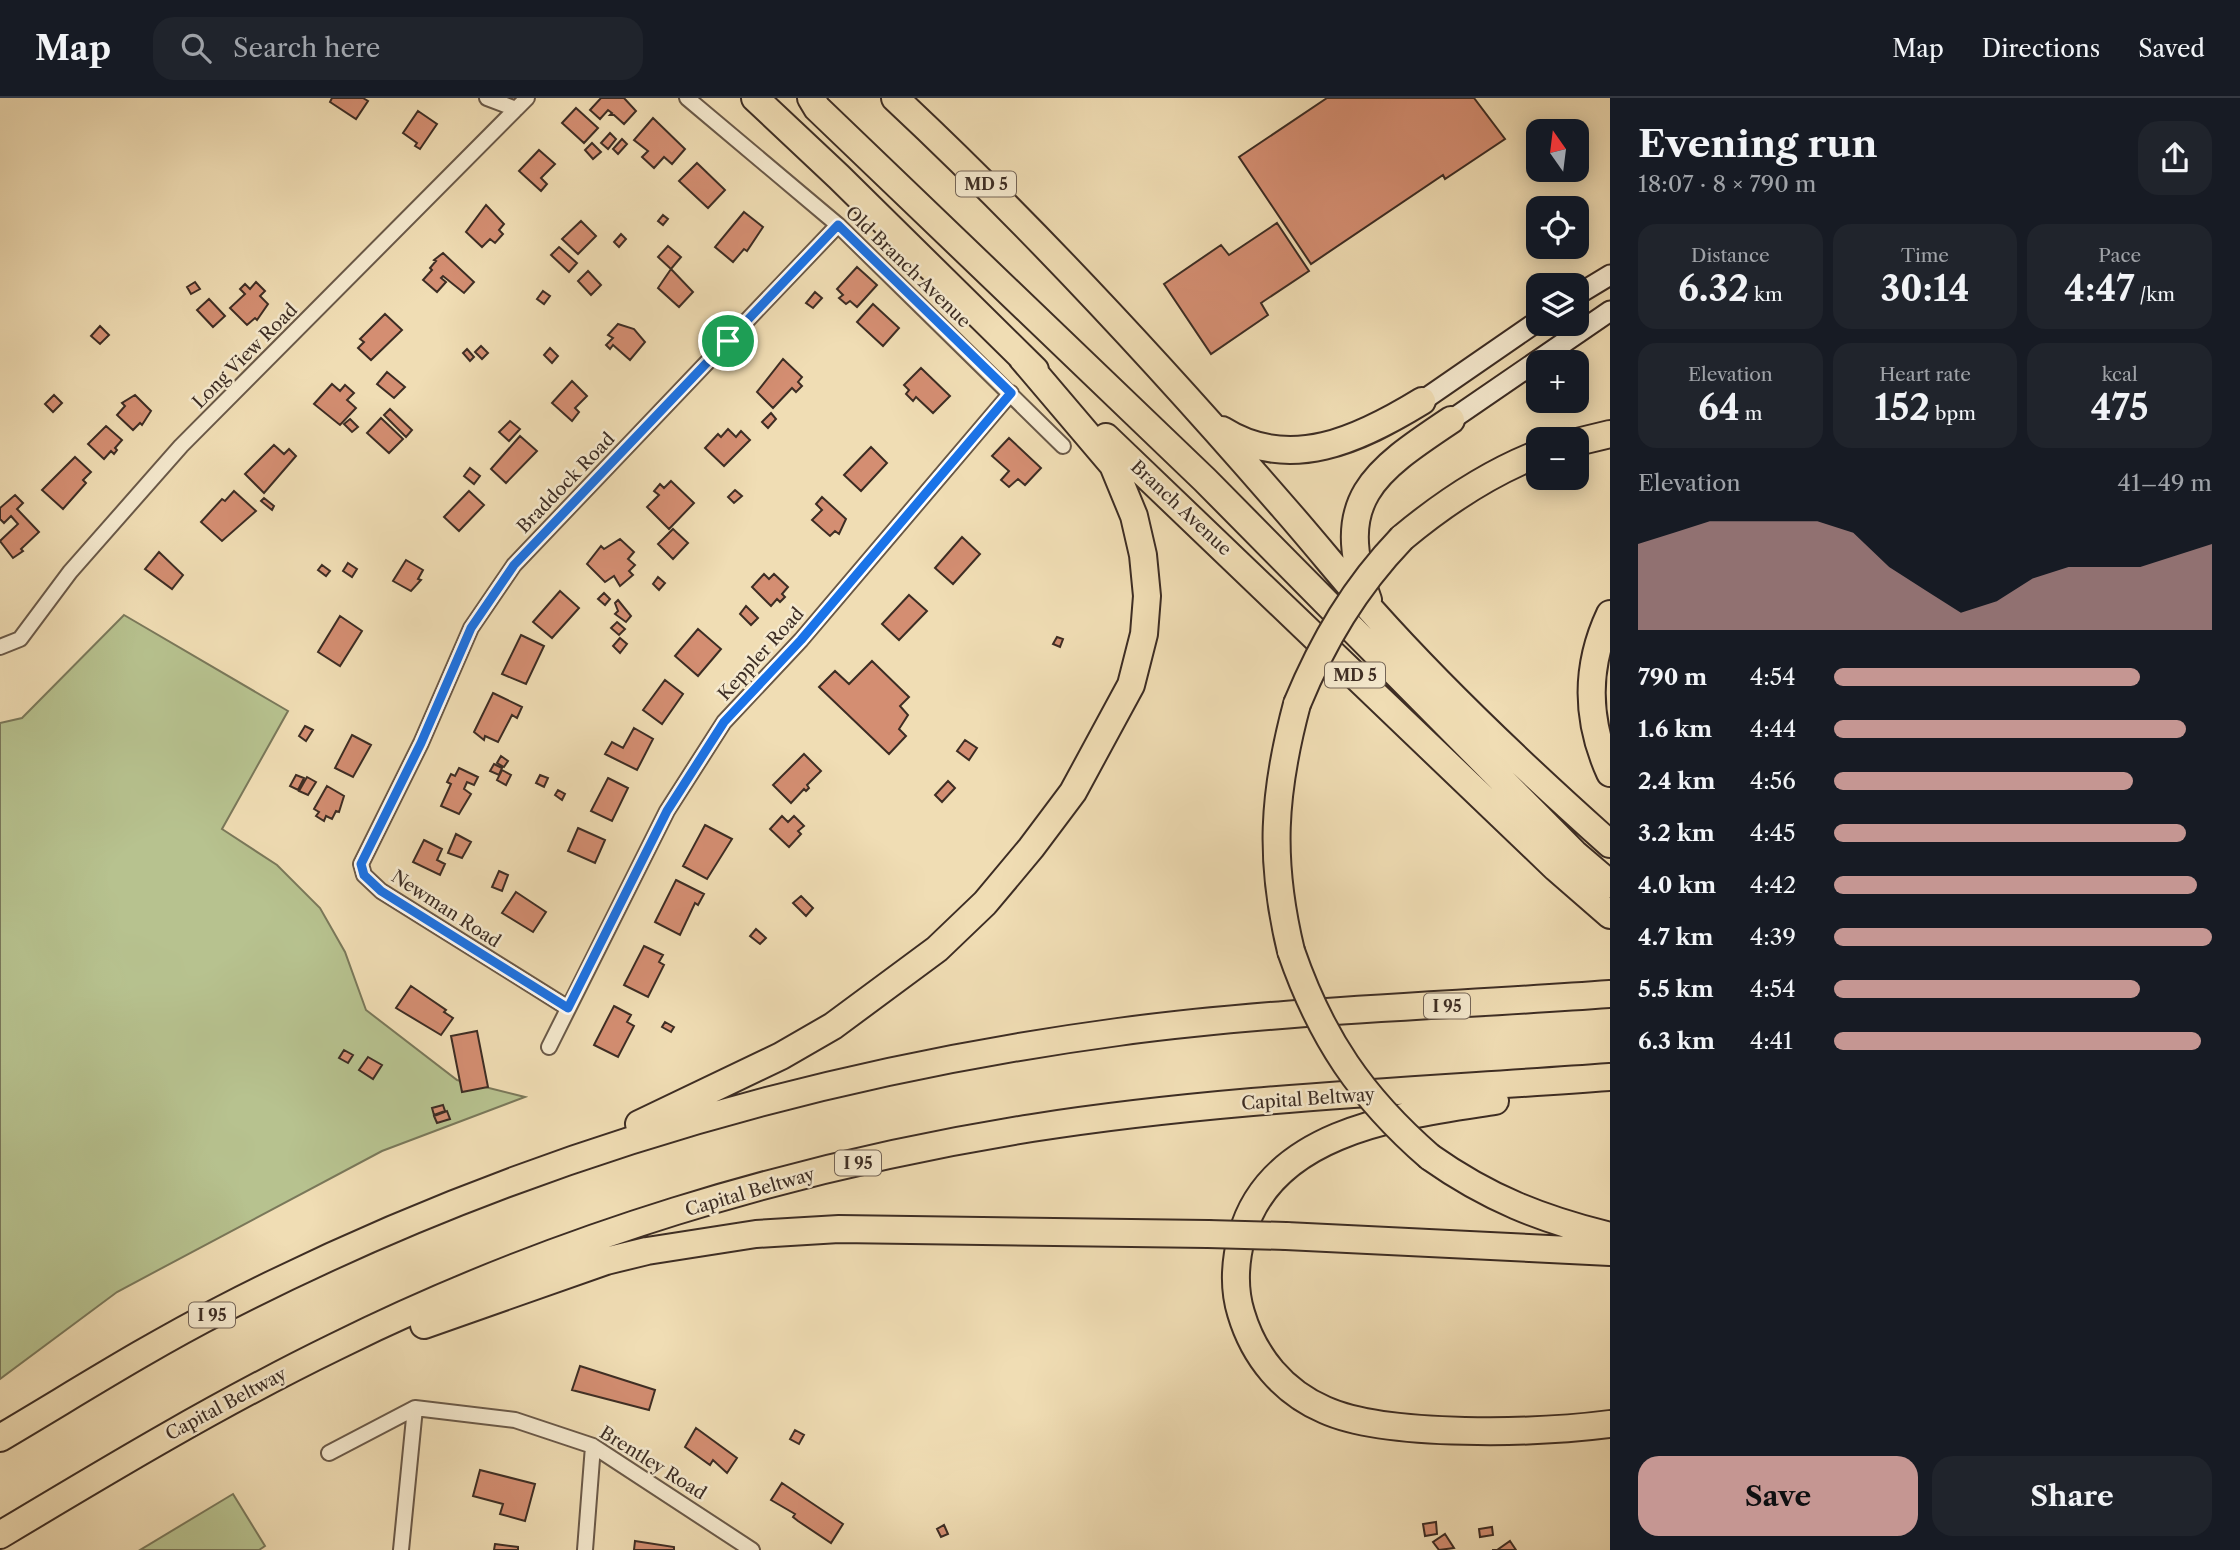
<!DOCTYPE html>
<html lang="en">
<head>
<meta charset="utf-8">
<style>
	body { margin:0; font-family:"Libre Caslon Text",serif; background:#20242c; color:#f1f3f6; height:100vh; display:flex; flex-direction:column; font-size:26px; white-space:nowrap }
	* { box-sizing:border-box; margin:0 }
	p { font-size:23px; color:#9ea1a6 }
	.icon { flex:none; width:38px; height:38px; fill:none; stroke:currentColor; stroke-width:2; stroke-linecap:round; stroke-linejoin:round }
	.map { position:relative; flex:1; overflow:hidden }
	.details { display:flex; flex-direction:column; background:#171b24; width:630px }
	.details>* { flex:none }
	.needle { width:46px; rotate:346deg }
	.controls { position:absolute; left:1526px; top:21px; display:grid; gap:14px }
	.controls a { display:grid; place-items:center; width:63px; height:63px; border-radius:14px; background:#171b24; box-shadow:0 4px 18px #0003; font-size:35px }
	.pin { position:absolute; display:grid; place-items:center; width:60px; height:60px; color:#fff; margin:-30px; border:4px solid #fff; border-radius:50%; box-shadow:0 2px 7px #0007 }
	.round { display:grid; place-items:center; flex:none; width:74px; height:74px; border-radius:21px; background:#20242c }
	.summary { display:flex; align-items:center; justify-content:space-between; height:119px; padding:0 28px }
	h1 { font-size:38px; font-weight:700; line-height:52px }
	.metrics { display:grid; grid-template-columns:repeat(3,1fr); gap:10px; height:119px; padding:7px 28px }
	.metrics div { display:grid; align-content:center; border-radius:18px; background:#20242c; text-align:center }
	.metrics b { font-size:35px; font-weight:700 }
	.metrics small { font-size:19px; font-weight:400 }
	.metrics p { font-size:19px }
	.chart { height:196px; padding:14px 28px }
	.chart p { display:flex; justify-content:space-between }
	.chart svg { width:100%; height:126px; margin-top:7px; fill:#c59692; opacity:.7 }
	.primary-button { display:flex; gap:14px; margin-top:auto; padding:14px 28px }
	.primary-button a { flex:1; height:80px; border-radius:21px; background:#c59692; color:#111; font-size:28px; font-weight:700; line-height:80px; text-align:center }
	.primary-button a+a { background:#20242c; color:#f1f3f6 }
	ul { padding:0 28px; list-style:none; font-size:23px }
	li { display:grid; grid-template-columns:112px 84px 1fr; align-items:center; height:52px }
	li i { height:18px; border-radius:9px; background:#c59692 }
	header { display:flex; align-items:center; gap:42px; box-sizing:border-box; height:98px; padding:0 35px; background:#171b24; border-bottom:2px solid #363941 }
	header strong { font-size:33px }
	nav { display:flex; gap:38px; margin-inline-start:auto; font-size:24px }
	.search { width:490px; height:63px; background:#20242c; display:flex; align-items:center; gap:18px; box-sizing:border-box; padding:0 24px; border-radius:21px; color:#9ea1a6; font-size:26px }
	main { display:flex; flex:1; min-height:0 }
	.map>svg:first-child { display:block }
	.green { fill:#b7c28f; stroke:#7a785a; stroke-width:2 }
	.building { fill:#d48e72; stroke:#3d2d24; stroke-width:2 }
	.lines { fill:none; stroke-linecap:round; stroke-linejoin:round }
	.street-casing { stroke:#6a5948; stroke-width:18 }
	.secondary-casing { stroke:#3d2d24; stroke-width:23 }
	.highway-casing { stroke:#3d2d24; stroke-width:30 }
	.street { stroke:#f5e9ce; stroke-width:14 }
	.secondary { stroke:#f5e9ce; stroke-width:19 }
	.highway { stroke:#f0ddb4; stroke-width:26 }
	.highway-bridge-casing { stroke:#3d2d24; stroke-width:30; stroke-linecap:butt }
	.highway-bridge { stroke:#f0ddb4; stroke-width:26 }
	.route-casing { stroke:#fff; stroke-width:14 }
	.route { stroke:#1a73e8; stroke-width:9 }
	.labels { text-anchor:middle; dominant-baseline:central; stroke-width:5; stroke-linejoin:round; paint-order:stroke }
	.shield { fill:#f5e9ce; stroke:#746557; stroke-width:2 }
	.shield-label { font-size:16px; font-weight:bold; fill:#3d2d24 }
	.street-label { font-size:18px; fill:#3d2d24; stroke:#f5e9ce }
</style>
</head>
<body>
<header>
<strong>Map</strong>
<div class="search"><svg class="icon" aria-label="search" viewBox="0 0 24 24"><circle cx="10" cy="10" r="6"/><path d="M15 15l6 6"/></svg>Search here</div>
<nav><a>Map</a><a>Directions</a><a>Saved</a></nav>
</header>
<main>
<div class="map">
<svg width="1610" height="1452" viewBox="0 0 1610 1452">
	<rect width="100%" height="100%" fill="#f0ddb4"/>
	<filter id="stains"><feTurbulence type="fractalNoise" baseFrequency=".00286" numOctaves="4"/><feColorMatrix values="0 0 0 0 .2 0 0 0 0 .09 0 0 0 0 .02 0 0 0 .5 -.17"/></filter>
	<radialGradient id="worn" r=".72"><stop offset=".6" stop-color="#630" stop-opacity="0"/><stop offset="1" stop-color="#630" stop-opacity=".3"/></radialGradient>
	<path class="green" d="M124,517L288,613L222,731L277,767L320,810L345,854L366,912L457,982L525,999L382,1053L117,1194L0,1281V625L22,620Z
		M233,1396L265,1448L259,1452H140Z"/>
	<path class="building" d="M332,0H363L368,3L356,21L330,4Z
		M601,0H624L636,13L624,26L614,17H610L612,15L608,12L600,21L590,12Z
		M1327,0H1474L1505,41L1445,81L1443,77L1311,166L1239,59Z
		M576,10L598,30L584,45L562,25Z
		M418,13L437,26L420,51L415,48L417,45L403,35Z
		M653,20L685,51L672,66L664,59L654,70L642,59L648,53L634,42Z
		M610,35L616,41L608,51L601,45Z
		M622,41L627,46L618,56L613,51Z
		M592,45L601,54L593,61L585,52Z
		M539,52L555,66L541,80L547,86L541,93L519,73Z
		M697,65L725,92L708,110L679,83Z
		M486,107L504,126L499,132L503,136L495,145L490,141L482,149L466,134Z
		M744,114L763,129L747,153L744,151L733,164L715,149Z
		M663,117L668,121L663,127L658,123Z
		M581,123L596,138L578,156L562,141Z
		M1277,125L1309,173L1261,205L1268,217L1211,256L1164,186L1221,147L1229,157Z
		M621,136L626,141L619,149L614,144Z
		M668,148L681,159L671,171L658,159Z
		M559,149L577,165L569,174L551,157Z
		M443,155L474,184L464,195L443,178L441,180L446,184L437,194L423,182L432,172L430,170L436,163L434,162Z
		M857,169L877,187L857,209L850,203L846,206L839,200L843,197L837,191Z
		M671,171L693,194L679,209L658,190Z
		M588,173L601,187L591,197L578,183Z
		M195,184L200,191L191,196L187,189Z
		M256,184L265,193L260,198L268,206L257,222L255,220L247,227L230,210L245,196L240,191L245,186L250,191Z
		M543,193L550,198L544,206L537,201Z
		M815,194L822,200L813,210L806,205Z
		M209,201L225,218L213,229L197,212Z
		M873,206L899,230L883,248L857,224Z
		M385,216L402,232L371,262L358,250L364,244L360,241Z
		M618,226L634,231L645,244L630,262L613,247L610,251L606,247L613,240L608,237Z
		M100,228L109,237L100,246L91,238Z
		M481,248L488,255L482,261L475,254Z
		M550,250L558,258L552,265L544,257Z
		M467,251L474,259L470,263L463,255Z
		M783,261L802,279L798,284L802,288L796,294L792,290L773,310L757,294Z
		M921,270L950,298L933,315L916,299L913,303L906,296L909,292L904,287Z
		M387,274L405,289L394,300L377,286Z
		M572,283L587,298L575,310L579,314L572,323L552,305Z
		M332,286L340,293L345,287L354,295L347,302L356,310L340,327L314,306Z
		M54,297L62,305L53,314L45,306Z
		M135,297L151,313L142,327L140,325L133,332L117,317L125,308L122,305Z
		M390,311L412,332L406,339L384,317Z
		M771,315L776,321L768,330L762,324Z
		M381,320L403,341L389,355L367,335Z
		M350,321L358,329L352,334L344,326Z
		M510,323L520,331L509,343L499,334Z
		M106,328L122,342L115,350L117,352L114,356L111,353L104,361L88,346Z
		M728,331L736,339L741,333L750,342L724,368L705,350L718,336L721,339Z
		M520,338L537,353L506,385L491,371Z
		M1009,340L1041,370L1025,387L1018,381L1009,389L1001,382L1009,373L992,358Z
		M274,347L284,356L289,351L296,358L264,395L245,376Z
		M871,349L887,365L861,393L844,377Z
		M75,359L91,374L83,382L86,385L63,411L42,392Z
		M470,370L480,378L474,386L464,378Z
		M671,383L694,405L669,431L647,409L659,397L654,393L660,386L664,390Z
		M735,392L742,398L734,405L728,399Z
		M234,393L256,413L222,443L201,424L222,401L225,403Z
		M469,393L484,407L459,433L444,419Z
		M15,397L23,405L17,411L39,434L21,451L23,453L13,460L0,443L18,426L11,418L4,425L0,421V410Z
		M822,399L846,421L839,436L835,433L830,438L812,422L822,412L816,406Z
		M264,400L274,408L272,412L261,403Z
		M673,431L688,445L673,461L658,446Z
		M962,439L980,456L953,486L935,470Z
		M620,441L634,454L628,461L635,467L629,473L633,477L620,488L614,478L605,484L587,466L601,448L604,451Z
		M159,454L183,477L172,491L145,471Z
		M406,462L423,472L418,481L421,482L411,493L393,483Z
		M348,465L357,471L352,479L343,473Z
		M322,467L330,473L326,478L318,472Z
		M764,476L769,481L774,476L788,489L782,496L785,499L780,504L777,501L771,508L752,489Z
		M658,479L665,485L659,492L653,486Z
		M560,493L579,510L552,540L533,524Z
		M604,495L610,501L605,507L598,501Z
		M909,497L927,513L899,542L882,526Z
		M618,502L631,518L626,524L615,516L618,513L615,505Z
		M746,508L758,520L751,527L740,516Z
		M340,518L362,533L340,568L318,554Z
		M617,524L625,531L619,537L611,530Z
		M698,531L721,551L698,578L675,558Z
		M521,537L544,548L526,586L502,576Z
		M1057,539L1063,541L1060,549L1053,546Z
		M620,540L627,546L620,555L613,548Z
		M872,563L909,599L900,608L908,617L899,631L906,638L889,656L819,589L835,573L849,586Z
		M665,582L683,596L662,626L643,612Z
		M493,595L522,609L517,620L512,617L498,644L485,638L484,642L474,634Z
		M305,628L313,632L306,643L299,638Z
		M634,630L653,641L637,672L605,656L612,644L623,650Z
		M352,637L371,647L353,679L335,670Z
		M965,642L977,650L969,662L957,653Z
		M804,656L821,673L807,687L809,690L806,693L804,691L791,705L773,687Z
		M501,658L508,663L504,669L497,665Z
		M494,666L502,670L499,677L490,673Z
		M459,670L478,679L474,687L467,684L464,691L471,696L459,716L441,708L451,686L447,684L451,676L455,678Z
		M502,672L511,677L506,687L497,682Z
		M296,677L304,680L298,692L290,688Z
		M540,677L548,680L544,689L536,685Z
		M307,679L316,684L308,697L299,693Z
		M608,680L628,690L612,723L591,713Z
		M948,683L955,690L942,704L935,697Z
		M327,688L344,698L339,714L336,713L332,721L326,718L324,723L316,718L319,714L314,711Z
		M558,692L565,696L562,702L555,697Z
		M782,718L788,724L794,718L804,728L798,733L801,736L789,749L770,731Z
		M705,727L732,741L707,781L683,768Z
		M578,730L605,742L595,765L568,753Z
		M456,736L471,744L462,760L448,755Z
		M424,742L442,751L437,762L445,766L440,777L413,764Z
		M499,773L508,777L502,793L492,789Z
		M676,782L704,796L698,807L695,805L680,837L655,824Z
		M516,794L546,814L533,834L502,815Z
		M801,798L813,810L806,818L793,805Z
		M756,831L766,840L760,846L750,838Z
		M644,848L663,857L659,864L664,867L648,899L624,887Z
		M411,888L446,912L444,914L453,920L441,937L396,910Z
		M614,908L631,917L627,924L634,928L618,959L594,947Z
		M665,924L674,929L671,934L662,929Z
		M477,933L488,989L462,994L451,938Z
		M344,952L353,957L348,965L339,960Z
		M368,959L382,967L373,981L359,972Z
		M443,1007L445,1013L434,1017L432,1010Z
		M447,1013L450,1021L437,1025L434,1018Z
		M580,1268L655,1292L649,1312L572,1292Z
		M696,1330L737,1360L727,1375L713,1362L710,1367L685,1349Z
		M795,1332L804,1337L799,1346L790,1341Z
		M480,1372L535,1386L525,1423L500,1416L503,1406L473,1398Z
		M782,1385L843,1426L831,1445L798,1423L793,1419L795,1416L771,1402Z
		M1436,1424L1437,1436L1425,1438L1423,1426Z
		M944,1427L948,1436L941,1439L937,1431Z
		M1492,1429L1493,1437L1480,1439L1479,1431Z
		M1445,1436L1454,1450L1439,1452L1433,1444Z
		M635,1443L674,1449V1452H634Z
		M1510,1443L1516,1452H1492H1497Z
		M495,1446L518,1449V1452H494Z"/>
	<g class="lines">
		<defs>
			<path id="street" d="M487,0L516,11
				M687,0L838,127L1063,348
				M0,549L20,541L70,474L181,348L527,0
				M568,910L381,793L364,777L361,766L421,645L471,530L514,467L838,127
				M549,949L667,713L724,624L801,542L1011,295
				M329,1355L415,1310L515,1322L593,1348L752,1452
				M401,1452L415,1310
				M585,1452L593,1348"/>
			<path id="secondary" d="M1577,197L1610,177
				M1422,303L1538,223
				M1451,322L1610,213"/>
			<path id="highway" d="M755,0L839,79L1035,272
				M811,0L817,10L1205,382L1574,755L1610,786
				M895,0C1033,129 1162,269 1285,411C1314,444 1342,479 1371,512C1445,595 1527,672 1610,746
				M1222,332C1290,375 1360,341 1422,303
				M1106,339L1556,770L1610,817
				M1577,344L1610,336
				M1402,440C1444,405 1487,376 1538,356
				M1368,502C1332,402 1373,374 1451,322
				M1610,516C1585,569 1586,622 1610,675
				M1291,853C1269,762 1273,696 1297,606
				M1495,1003C1405,1017 1271,1031 1242,1137C1235,1163 1233,1189 1241,1215C1254,1259 1283,1294 1325,1312C1387,1340 1541,1335 1610,1326
				M639,1026L781,958L833,928L937,851L985,805L1031,750L1073,694L1131,587L1144,536L1147,498L1143,457L1134,418L1113,367L1022,260
				M1430,1059C1488,1100 1541,1121 1610,1138
				M1286,1138L1610,1154
				M424,1227L606,1163L647,1153L756,1136L839,1131L1208,1136
				M0,1340C73,1297 145,1251 221,1212C502,1067 805,976 1118,934C1281,912 1447,908 1610,896
				M0,1437C110,1371 220,1305 335,1249C552,1141 793,1068 1032,1030C1223,1000 1418,993 1610,979"/>
		</defs>
		<use href="#street" class="street-casing"/>
		<use href="#secondary" class="secondary-casing"/>
		<use href="#highway" class="highway-casing"/>
		<use href="#street" class="street"/>
		<use href="#secondary" class="secondary"/>
		<use href="#highway" class="highway"/>
		<defs>
			<path id="highway-bridge" d="M1297,606C1323,543 1355,489 1402,440
				M1291,853C1321,940 1361,999 1430,1059
				M1208,1136L1286,1138"/>
		</defs>
		<use href="#highway-bridge" class="highway-bridge-casing"/>
		<use href="#highway-bridge" class="highway-bridge"/>
	</g>
	<g class="lines">
		<defs>
			<path id="route" d="M838,127L1011,295L801,542L724,624L667,713L568,910L381,793L364,777L361,766L421,645L471,530L514,467Z"/>
		</defs>
		<use href="#route" class="route-casing"/>
		<use href="#route" class="route"/>
	</g>
	<g class="labels">
		<g class="shield">
			<rect x="956" y="73.5" width="60" height="25" rx="5"/>
			<rect x="1325" y="564.5" width="60" height="25" rx="5"/>
			<rect x="1424" y="895.5" width="46" height="25" rx="5"/>
			<rect x="835" y="1052.5" width="46" height="25" rx="5"/>
			<rect x="189" y="1204.5" width="46" height="25" rx="5"/>
		</g>
		<g class="shield-label">
			<text x="986" y="86">MD 5</text>
			<text x="1355" y="577">MD 5</text>
			<text x="1447" y="908">I 95</text>
			<text x="858" y="1065">I 95</text>
			<text x="212" y="1217">I 95</text>
		</g>
		<g class="street-label">
			<text transform="translate(908 169) rotate(44)">Old Branch Avenue</text>
			<text transform="translate(245 258) rotate(-45)">Long View Road</text>
			<text transform="translate(566 385) rotate(-46)">Braddock Road</text>
			<text transform="translate(1181 410) rotate(43)">Branch Avenue</text>
			<text transform="translate(761 556) rotate(-48)">Keppler Road</text>
			<text transform="translate(446 811) rotate(33)">Newman Road</text>
			<text transform="translate(1308 1001) rotate(-4)">Capital Beltway</text>
			<text transform="translate(750 1094) rotate(-16)">Capital Beltway</text>
			<text transform="translate(226 1306) rotate(-28)">Capital Beltway</text>
			<text transform="translate(653 1365) rotate(32)">Brentley Road</text>
		</g>
	</g>
	<rect width="100%" height="100%" filter="url(#stains)"/>
	<rect width="100%" height="100%" fill="url(#worn)"/>
</svg>
<div class="controls">
<a><svg class="needle" viewBox="-14 -14 28 28"><path d="M0-13l5 13h-10z" fill="#e53935"/><path d="M0 13l5-13h-10z" fill="#9ea1a6"/></svg></a>
<a><svg class="icon" aria-label="locate" viewBox="0 0 24 24"><circle cx="12" cy="12" r="6"/><path d="M12 2v4M12 18v4M2 12h4M18 12h4"/></svg></a>
<a><svg class="icon" aria-label="layers" viewBox="0 0 24 24"><path d="M12 4l9 5-9 5-9-5zM3 14l9 5 9-5"/></svg></a>
<a>+</a>
<a>−</a>
</div>
<div class="pin" style="left:728px;top:243px;background:#1e9e55"><svg class="icon" aria-label="arrive" viewBox="0 0 24 24"><path d="M6 21V4h12l-3 4 3 4H6"/></svg></div>
</div>
<section class="details">
<div class="summary"><div><h1>Evening run</h1><p>18:07 · 8 × 790 m</p></div><a class="round"><svg class="icon" aria-label="share" viewBox="0 0 24 24"><path d="M12 15V3M7 8l5-5 5 5M5 13v7h14v-7"/></svg></a></div>
<div class="metrics">
<div><p>Distance</p><b>6.32<small> km</small></b></div>
<div><p>Time</p><b>30:14</b></div>
<div><p>Pace</p><b>4:47<small> /km</small></b></div>
</div>
<div class="metrics">
<div><p>Elevation</p><b>64<small> m</small></b></div>
<div><p>Heart rate</p><b>152<small> bpm</small></b></div>
<div><p>kcal</p><b>475</b></div>
</div>
<div class="chart"><p><span>Elevation</span>41–49 m</p>
<svg viewBox="0 0 160 44" preserveAspectRatio="none"><path d="M0 44V14L10 10L20 6L30 6L40 6L50 6L60 10L70 22L80 30L90 38L100 34L110 26L120 22L130 22L140 22L150 18L160 14V44z"/></svg>
</div>
<ul>
<li><b>790 m</b>4:54<i style="width:81%"></i></li>
<li><b>1.6 km</b>4:44<i style="width:93%"></i></li>
<li><b>2.4 km</b>4:56<i style="width:79%"></i></li>
<li><b>3.2 km</b>4:45<i style="width:93%"></i></li>
<li><b>4.0 km</b>4:42<i style="width:96%"></i></li>
<li><b>4.7 km</b>4:39<i style="width:100%"></i></li>
<li><b>5.5 km</b>4:54<i style="width:81%"></i></li>
<li><b>6.3 km</b>4:41<i style="width:97%"></i></li>
</ul>
<div class="primary-button"><a>Save</a><a>Share</a></div>
</section>
</main>
</body>
</html>
